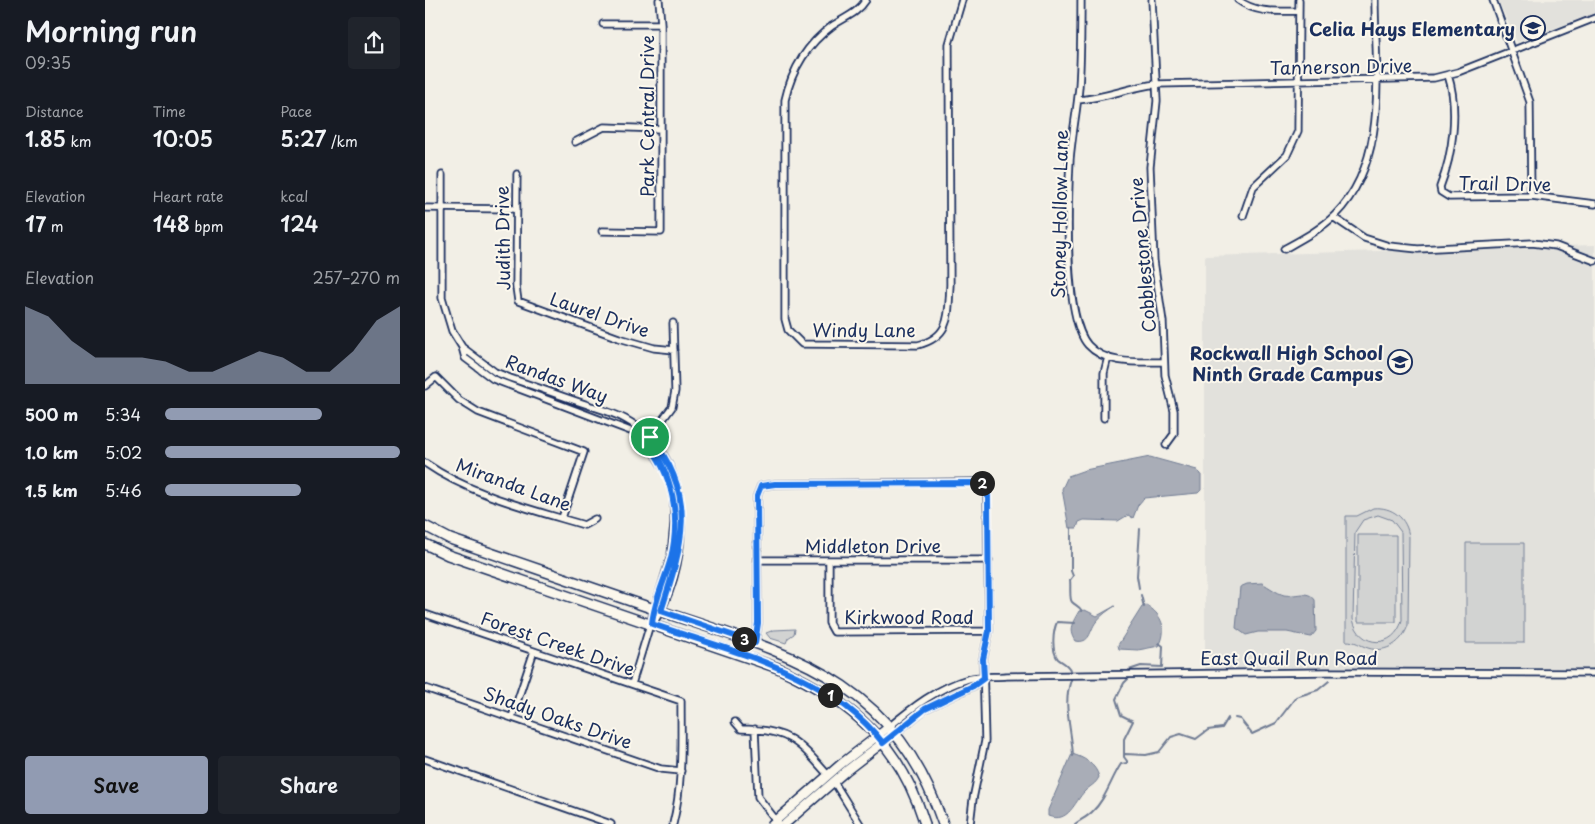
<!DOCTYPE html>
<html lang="en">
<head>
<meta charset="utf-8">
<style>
	body { margin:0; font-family:"Playpen Sans",sans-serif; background:#20242c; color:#f1f3f6; height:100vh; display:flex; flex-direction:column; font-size:19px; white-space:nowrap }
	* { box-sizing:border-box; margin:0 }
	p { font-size:16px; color:#9ea1a6 }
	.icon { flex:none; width:28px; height:28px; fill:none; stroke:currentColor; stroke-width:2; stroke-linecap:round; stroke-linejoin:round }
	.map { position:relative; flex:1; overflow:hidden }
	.side { display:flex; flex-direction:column; background:#171b24; width:425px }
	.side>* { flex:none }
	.pin { position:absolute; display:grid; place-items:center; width:42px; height:42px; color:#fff; margin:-21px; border:2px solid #fff; border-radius:50%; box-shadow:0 1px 5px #0007 }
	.km { position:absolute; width:25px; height:25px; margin:-12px; border-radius:50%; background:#222; color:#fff; font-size:14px; line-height:25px; text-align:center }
	.round { display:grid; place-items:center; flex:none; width:52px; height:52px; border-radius:5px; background:#20242c }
	.head { display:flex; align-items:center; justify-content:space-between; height:85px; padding:0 25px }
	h1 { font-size:28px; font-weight:600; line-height:38px }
	.metrics { display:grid; grid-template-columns:repeat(3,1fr); gap:8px; height:85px; padding:5px 25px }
	.metrics div { display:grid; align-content:center }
	.metrics b { font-size:21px; font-weight:600 }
	.metrics small { font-size:14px; font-weight:400 }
	.metrics p { font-size:14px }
	.chart { height:140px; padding:10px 25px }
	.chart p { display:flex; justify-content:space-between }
	.chart svg { width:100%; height:90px; margin-top:5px; fill:#919bb2; opacity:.7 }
	.primary-button { display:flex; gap:10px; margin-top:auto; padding:10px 25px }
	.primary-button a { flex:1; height:58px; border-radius:5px; background:#919bb2; color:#111; font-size:20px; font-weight:600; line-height:58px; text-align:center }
	.primary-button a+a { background:#20242c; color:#f1f3f6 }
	ul { padding:0 25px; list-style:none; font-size:16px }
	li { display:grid; grid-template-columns:80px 60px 1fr; align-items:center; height:38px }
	li i { height:12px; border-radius:6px; background:#919bb2 }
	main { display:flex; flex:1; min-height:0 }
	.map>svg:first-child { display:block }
	.built { fill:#e2e1dc }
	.green { fill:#d2d3d2; stroke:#768198; fill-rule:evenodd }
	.water { fill:#a9adb7; stroke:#707b93 }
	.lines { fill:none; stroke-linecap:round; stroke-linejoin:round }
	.stream { stroke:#707b93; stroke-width:2 }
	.street-casing { stroke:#1b2f5e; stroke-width:9 }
	.secondary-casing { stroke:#1b2f5e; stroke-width:11 }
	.primary-casing { stroke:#1b2f5e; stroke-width:12 }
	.street { stroke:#fbf7ec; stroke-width:5.5 }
	.secondary { stroke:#fbf7ec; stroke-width:8 }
	.primary { stroke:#fbf7ec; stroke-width:9 }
	.route-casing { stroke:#fff; stroke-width:10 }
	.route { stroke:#1a73e8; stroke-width:6 }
	.labels { text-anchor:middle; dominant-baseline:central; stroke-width:4; stroke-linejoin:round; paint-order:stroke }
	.poi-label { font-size:18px; font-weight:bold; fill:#1b2f5e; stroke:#fbf7ec; text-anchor:end }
	.street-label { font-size:18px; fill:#1b2f5e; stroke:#fbf7ec }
</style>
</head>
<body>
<main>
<section class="side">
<div class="head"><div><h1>Morning run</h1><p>09:35</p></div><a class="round"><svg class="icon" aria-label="share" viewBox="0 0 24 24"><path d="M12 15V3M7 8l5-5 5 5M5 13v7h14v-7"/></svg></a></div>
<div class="metrics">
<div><p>Distance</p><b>1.85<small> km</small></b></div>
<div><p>Time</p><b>10:05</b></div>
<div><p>Pace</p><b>5:27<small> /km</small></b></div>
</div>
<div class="metrics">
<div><p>Elevation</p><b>17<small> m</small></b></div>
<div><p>Heart rate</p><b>148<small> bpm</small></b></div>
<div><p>kcal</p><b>124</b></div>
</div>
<div class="chart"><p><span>Elevation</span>257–270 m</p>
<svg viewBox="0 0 160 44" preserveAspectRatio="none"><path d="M0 44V6L10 11L20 23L30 31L40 31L50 31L60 33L70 38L80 38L90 33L100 28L110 31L120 38L130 38L140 28L150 13L160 6V44z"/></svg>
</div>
<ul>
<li><b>500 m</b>5:34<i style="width:67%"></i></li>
<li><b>1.0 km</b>5:02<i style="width:100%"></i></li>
<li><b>1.5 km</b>5:46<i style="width:58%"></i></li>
</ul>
<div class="primary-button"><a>Save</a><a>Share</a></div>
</section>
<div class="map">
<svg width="1170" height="824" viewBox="0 0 1170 824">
	<rect width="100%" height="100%" fill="#f2efe6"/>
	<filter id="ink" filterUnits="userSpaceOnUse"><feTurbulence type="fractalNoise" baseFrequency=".02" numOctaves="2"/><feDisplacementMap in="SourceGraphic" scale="10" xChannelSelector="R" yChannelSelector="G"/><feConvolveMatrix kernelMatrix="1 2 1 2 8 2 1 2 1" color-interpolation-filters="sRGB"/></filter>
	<g filter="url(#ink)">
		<path class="built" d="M1073,0H1170V13L1092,42Z
			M1170,245V668L780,669V256Z"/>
		<path class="green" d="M948,508C967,506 982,518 984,537L983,625C978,642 961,654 943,648C934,645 931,641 921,641V516H932ZM953,515L967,520L976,532L977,620C970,649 934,649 928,619L930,532L938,520Z
			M933,535H971V622H933Z
			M1041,543H1099V643H1041Z
			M370,629L369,634L363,638L361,643L345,638L341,633L349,630Z"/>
		<path class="water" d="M725,457L772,470L776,474V490L773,493L719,498L713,505L708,518L703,515L693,521L659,520L654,522L652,528H644L637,489L643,476L660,470Z
			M837,583C844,587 852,593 859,595C870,597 883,589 890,600L891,631L886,637L862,632H833L821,635L811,628L815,587L822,584Z
			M721,605C737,614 743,630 734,646L713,650L694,649L693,645L717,607Z
			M690,606C684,610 676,615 671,622C664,631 666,644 650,641C642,629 648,622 654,611L660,610L672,616Z
			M647,754C658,757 671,764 674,777C671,784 665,786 660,791C649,802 644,824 623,816V810Z"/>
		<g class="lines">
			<path class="stream" d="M646,528V571L648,576L645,580C646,586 644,599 647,602C651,606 654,606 657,611
				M714,588L712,576L715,529
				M716,595L719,607
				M645,670C643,664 638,663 633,659C626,651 628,631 632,622L650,623
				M704,670L716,666L737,667L738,646L734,643
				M646,680C637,705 647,730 648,756
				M810,718L815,719L827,734L851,723L871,697L893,690L904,681
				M700,754L721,755L734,752L746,737L756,734L771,739L783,730L797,728L803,718
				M650,824C655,820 662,817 667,812C681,799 686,779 696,764L702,763V761L699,757V739L708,721L696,715L691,699L699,683L704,678"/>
			<defs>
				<path id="street" d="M441,0C432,14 420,17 407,26C381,45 367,69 360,100V319L363,330L377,344L493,345C527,336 523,314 525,285L524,44L537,0
					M656,0C656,29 656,58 654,87C652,111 647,135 645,159C643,199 638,317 663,345C681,365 714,362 738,362
					M727,0L732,101L725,167L729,261L738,322L740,375L749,411V434L741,445
					M813,0C832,14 852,11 874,11
					M1068,0L1105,102L1106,196
					M178,24H236
					M1023,75C1034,109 1028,154 1015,187L1016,192L1024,197L1106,196L1170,204
					M653,100C681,98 704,87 732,84L1009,78L1033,72L1170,18
					M150,142L179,127L236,129
					M92,174L91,287L93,301L194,338L229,348L249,350
					M17,175V298L27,331L37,347
					M0,208L92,209
					M818,216L828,187L862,155L873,131L874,0
					M908,217L939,238L964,246L993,249L1107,243L1131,246L1170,261
					M177,231L236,232V24L234,0
					M859,249C877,239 896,229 910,215C965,159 950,72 950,0
					M0,386L11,377L34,400L53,412L159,452L137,518
					M679,418V373L683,357
					M224,438L247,407L250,391L248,323
					M0,463C46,495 105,509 159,525L170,519
					M332,560H564
					M404,560V623L409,632L564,631
					M0,614L256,701C256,743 258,784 248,824
					M330,643L333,623L332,496L336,486L350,484L551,482L562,487L564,631L558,659L560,741L548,799L545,824
					M207,684L246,555L249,523V500L243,475L226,448L208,432L68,379L40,358L37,347L70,372L85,378C109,386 133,395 157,403C171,408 187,412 200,419C242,442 256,482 256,527C256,560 246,598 227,625
					M0,688L236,769L256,771
					M87,717L109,651
					M310,722L316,729C363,729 373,741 403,775
					M464,727C488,707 512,688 543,679C555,676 569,677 581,676L902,672L1170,673
					M330,729L333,797L354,824
					M469,734L500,709L548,686L559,678
					M0,759L186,824
					M409,782L435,824"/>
				<path id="secondary" d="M347,824L416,764L464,727
					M360,824L421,771L469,734"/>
				<path id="primary" d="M0,526L25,539C93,562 161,586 229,609C363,654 467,675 518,824
					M0,544L23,555L353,668C428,702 475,744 500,824"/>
			</defs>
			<use href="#street" class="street-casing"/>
			<use href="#secondary" class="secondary-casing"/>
			<use href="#primary" class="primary-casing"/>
			<use href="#street" class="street"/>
			<use href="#secondary" class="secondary"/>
			<use href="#primary" class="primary"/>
		</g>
	</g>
	<g class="lines" filter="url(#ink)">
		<defs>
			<path id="route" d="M225,437C274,495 257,547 236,611L330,643L333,623L332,496L336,486L350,484L557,483L562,487L563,497L564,631L558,659L559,678L548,686L500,709L458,743C403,672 308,652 227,624C229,601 240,580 246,558C256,516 248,474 221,441Z"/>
		</defs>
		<use href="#route" class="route-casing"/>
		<use href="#route" class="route"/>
	</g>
	<defs>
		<symbol id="school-ring" viewBox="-11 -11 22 22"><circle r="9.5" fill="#fbf7ec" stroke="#1b2f5e" stroke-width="1.5"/><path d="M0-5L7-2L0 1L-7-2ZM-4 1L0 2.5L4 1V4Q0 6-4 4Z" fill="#1b2f5e"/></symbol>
	</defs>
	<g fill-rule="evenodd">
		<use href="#school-ring" x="1094" y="14" width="28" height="28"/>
		<use href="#school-ring" x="961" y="348" width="28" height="28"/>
	</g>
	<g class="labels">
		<g class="poi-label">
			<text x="1090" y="28">Celia Hays Elementary</text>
			<text x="958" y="352">Rockwall High School<tspan x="958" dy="21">Ninth Grade Campus</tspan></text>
		</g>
		<g class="street-label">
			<text transform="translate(916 66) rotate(-1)">Tannerson Drive</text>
			<text transform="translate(221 116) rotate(-90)">Park Central Drive</text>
			<text transform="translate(1080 183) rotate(1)">Trail Drive</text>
			<text transform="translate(634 214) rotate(-89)">Stoney Hollow Lane</text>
			<text transform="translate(77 238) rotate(-91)">Judith Drive</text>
			<text transform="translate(717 255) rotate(-95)">Cobblestone Drive</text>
			<text transform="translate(175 314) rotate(19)">Laurel Drive</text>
			<text x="439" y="329">Windy Lane</text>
			<text transform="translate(132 378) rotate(20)">Randas Way</text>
			<text transform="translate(89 484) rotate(20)">Miranda Lane</text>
			<text x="448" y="545">Middleton Drive</text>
			<text x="484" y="616">Kirkwood Road</text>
			<text transform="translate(133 643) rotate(19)">Forest Creek Drive</text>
			<text x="864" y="657">East Quail Run Road</text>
			<text transform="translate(133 717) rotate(19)">Shady Oaks Drive</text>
		</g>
	</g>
</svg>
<div class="pin" style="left:225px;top:437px;background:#1e9e55"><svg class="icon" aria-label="arrive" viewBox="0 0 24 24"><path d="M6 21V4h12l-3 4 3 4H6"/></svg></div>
<b class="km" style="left:405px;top:695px">1</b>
<b class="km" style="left:557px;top:483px">2</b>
<b class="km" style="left:319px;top:639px">3</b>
</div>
</main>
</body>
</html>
